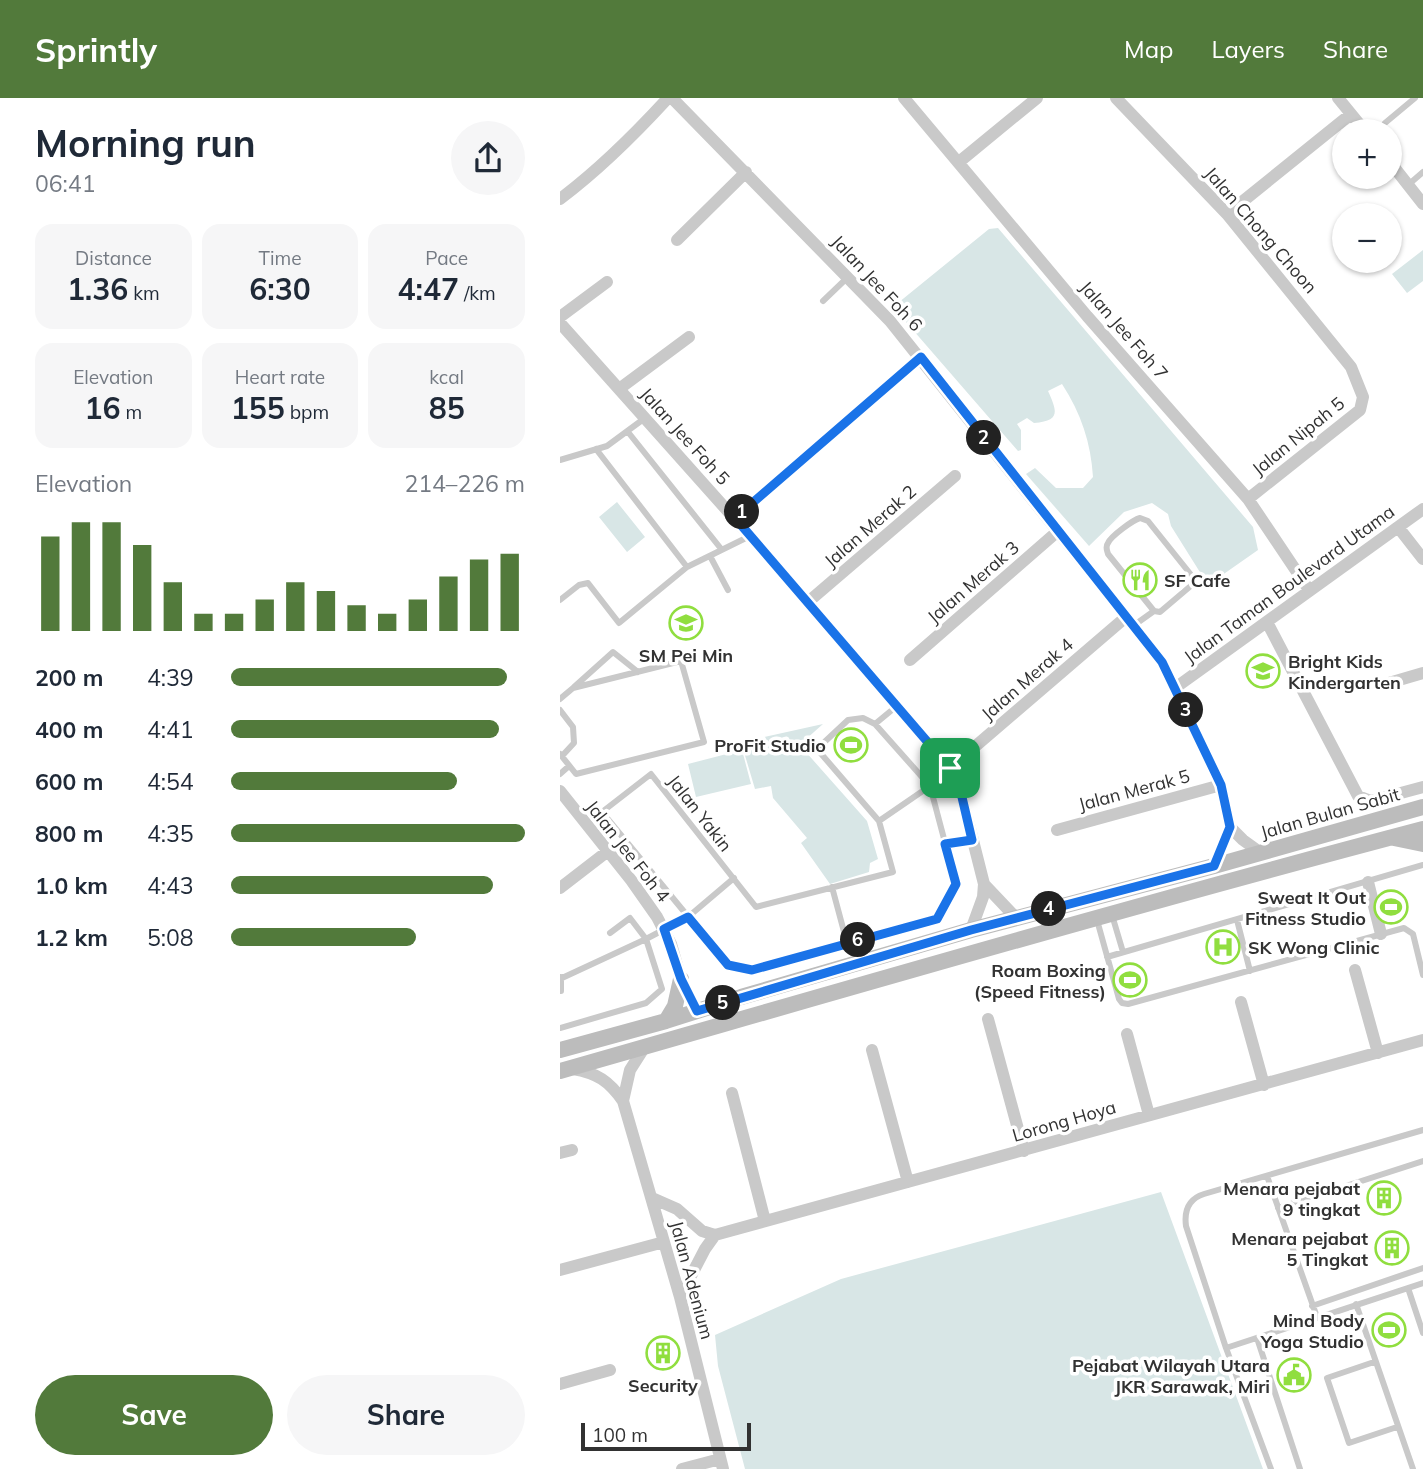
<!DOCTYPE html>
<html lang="en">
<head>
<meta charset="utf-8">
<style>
	body { margin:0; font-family:Mulish,sans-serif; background:#f6f6f7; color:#1f2937; height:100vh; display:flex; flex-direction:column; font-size:26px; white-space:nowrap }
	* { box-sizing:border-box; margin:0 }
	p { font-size:23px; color:#747a83 }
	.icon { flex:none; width:38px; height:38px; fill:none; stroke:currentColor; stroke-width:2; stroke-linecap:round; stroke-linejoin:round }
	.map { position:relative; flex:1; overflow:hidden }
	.panel { display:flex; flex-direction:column; background:#fff; width:560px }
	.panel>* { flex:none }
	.fabs { position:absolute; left:772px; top:21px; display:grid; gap:14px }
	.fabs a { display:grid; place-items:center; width:70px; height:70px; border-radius:50%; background:#fff; box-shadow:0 2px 5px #0004; font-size:35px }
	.scale { position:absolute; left:21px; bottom:18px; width:170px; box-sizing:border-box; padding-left:7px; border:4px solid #323232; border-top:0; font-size:19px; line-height:24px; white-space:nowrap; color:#323232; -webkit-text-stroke:5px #fff; paint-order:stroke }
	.pin { position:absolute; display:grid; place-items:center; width:60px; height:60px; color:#fff; margin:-30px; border-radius:14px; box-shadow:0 4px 10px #0006 }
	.km { position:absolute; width:35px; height:35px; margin:-18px; border-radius:50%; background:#222; color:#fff; font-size:19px; line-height:35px; text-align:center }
	.round { display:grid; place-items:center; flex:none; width:74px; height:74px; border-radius:37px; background:#f6f6f7 }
	.head { display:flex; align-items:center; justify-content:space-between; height:119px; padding:0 35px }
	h1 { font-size:38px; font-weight:700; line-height:52px }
	.stats { display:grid; grid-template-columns:repeat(3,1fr); gap:10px; height:119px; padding:7px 35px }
	.stats div { display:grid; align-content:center; border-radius:18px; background:#f6f6f7; text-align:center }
	.stats b { font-size:30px; font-weight:700 }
	.stats small { font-size:19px; font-weight:400 }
	.stats p { font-size:19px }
	.chart { height:196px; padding:14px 35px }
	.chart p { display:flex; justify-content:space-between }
	.chart svg { width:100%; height:126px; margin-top:7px; stroke:#527a3b; stroke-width:6 }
	.primary-button { display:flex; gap:14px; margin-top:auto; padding:14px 35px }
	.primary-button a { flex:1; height:80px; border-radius:42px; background:#527a3b; color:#fff; font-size:28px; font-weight:700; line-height:80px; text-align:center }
	.primary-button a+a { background:#f6f6f7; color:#1f2937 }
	ul { padding:0 35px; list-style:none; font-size:23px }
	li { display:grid; grid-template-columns:112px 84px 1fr; align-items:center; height:52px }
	li i { height:18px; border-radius:9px; background:#527a3b }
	header { display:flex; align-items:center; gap:42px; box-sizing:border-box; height:98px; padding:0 35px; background:#527a3b; color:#fff }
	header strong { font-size:33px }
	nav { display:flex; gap:38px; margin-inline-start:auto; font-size:24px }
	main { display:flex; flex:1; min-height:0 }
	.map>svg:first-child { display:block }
	.green { fill:#d8e6e6 }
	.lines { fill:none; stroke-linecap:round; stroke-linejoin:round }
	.lane { stroke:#c9c9c9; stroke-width:6 }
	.street { stroke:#c9c9c9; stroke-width:12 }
	.secondary { stroke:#bcbcbc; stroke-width:16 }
	.route-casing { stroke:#fff; stroke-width:14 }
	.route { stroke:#1a73e8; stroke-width:9 }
	.labels { text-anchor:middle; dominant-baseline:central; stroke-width:7; stroke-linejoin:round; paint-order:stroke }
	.street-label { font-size:18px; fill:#323232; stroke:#fff }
	.poi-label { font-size:18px; font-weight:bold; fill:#323232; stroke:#fff; text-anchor:end }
</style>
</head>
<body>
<header>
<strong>Sprintly</strong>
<nav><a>Map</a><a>Layers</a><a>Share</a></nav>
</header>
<main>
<section class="panel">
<div class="head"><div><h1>Morning run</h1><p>06:41</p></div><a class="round"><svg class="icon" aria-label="share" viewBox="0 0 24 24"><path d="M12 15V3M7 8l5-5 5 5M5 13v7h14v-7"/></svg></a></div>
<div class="stats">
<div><p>Distance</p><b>1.36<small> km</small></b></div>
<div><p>Time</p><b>6:30</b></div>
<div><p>Pace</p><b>4:47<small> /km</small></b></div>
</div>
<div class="stats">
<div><p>Elevation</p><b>16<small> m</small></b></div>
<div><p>Heart rate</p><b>155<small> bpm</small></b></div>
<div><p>kcal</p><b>85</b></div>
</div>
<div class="chart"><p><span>Elevation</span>214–226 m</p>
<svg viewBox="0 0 160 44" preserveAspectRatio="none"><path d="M5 44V11M15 44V6M25 44V6M35 44V14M45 44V27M55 44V38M65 44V38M75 44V33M85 44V27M95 44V30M105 44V35M115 44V38M125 44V33M135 44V25M145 44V19M155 44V17"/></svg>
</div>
<ul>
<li><b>200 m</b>4:39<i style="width:94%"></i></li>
<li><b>400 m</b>4:41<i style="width:91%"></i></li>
<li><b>600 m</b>4:54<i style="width:77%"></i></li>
<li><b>800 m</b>4:35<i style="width:100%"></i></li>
<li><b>1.0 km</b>4:43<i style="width:89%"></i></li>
<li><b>1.2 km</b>5:08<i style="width:63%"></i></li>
</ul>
<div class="primary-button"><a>Save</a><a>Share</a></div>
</section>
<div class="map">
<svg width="863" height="1371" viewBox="0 0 863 1371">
	<rect width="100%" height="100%" fill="#fff"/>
	<path class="green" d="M438,130L693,429L698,452L648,487L611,428L608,416L592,405L564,414L529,448L466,376L475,370L496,390H523L533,379C531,345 521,315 502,286L488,293C497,313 501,323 474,325L467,320L457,326L461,332V352L458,353L333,209L429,131Z
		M863,152V183L847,195L832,176Z
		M57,404L85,439L67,454L39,419Z
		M263,626L245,642L253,651L245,653L307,723L318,761L310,765L309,774L270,786L241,745L247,740L213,700L211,688L195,691L181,644Z
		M182,652L191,686L136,699L128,666Z
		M601,1094L703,1371H185L158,1268L155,1237L281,1181Z"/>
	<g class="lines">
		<path class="lane" d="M825,25L855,0
			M848,87L863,74
			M263,203L287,180
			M68,334L162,452
			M36,351L127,469
			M0,362L47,348L85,320
			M580,420L588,423L632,478L633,486L600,514L594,513L548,456C547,452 545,449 548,445C551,438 573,422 580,420Z
			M150,458L168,492
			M0,502L19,487L28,485L59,525L127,469L190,438
			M573,528L594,513
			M14,589L53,554L78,574
			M0,601L13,590L121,563L144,644L16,676L0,656
			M0,612L13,629L14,645L2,658
			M303,620L315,626L370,688L396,786L377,821L192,872L168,867L42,714L91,676L196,809L333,774L319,723L257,651L288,622Z
			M315,626L338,607
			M0,676L9,668
			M319,723L370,688
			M385,746L412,742
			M272,789L287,845
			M552,817L563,854
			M537,822L559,901L562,905L568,906L844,830L853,836L863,877
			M677,822L690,873
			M50,835L70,820L86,841L128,819L174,780
			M547,859L863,767
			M1,893V879
			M0,930L86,905L102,891L86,841L2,880
			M707,1078L757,1219
			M718,1110L863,1063
			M848,1190L863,1235
			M796,1206L853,1371
			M752,1208L863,1170
			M697,1240L740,1371
			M666,1250L863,1185
			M814,1264L767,1280L789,1345L837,1329
			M711,1371L666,1250L626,1128C624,1113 628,1101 644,1096L863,1032"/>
		<path class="street" d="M112,0L330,223L602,564L661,687L670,729L654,768
			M344,0L527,218L688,401L749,492
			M556,0L667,116L791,269L803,299L800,312L688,401
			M778,0L805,33
			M399,64L477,0
			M830,64L863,106
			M0,101C40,71 75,36 108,0
			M667,116L791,16
			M117,142L186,74
			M0,219L47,184
			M0,225L190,438L390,670L401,695L424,786L423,799L411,832
			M59,291L129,239
			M175,420L361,259
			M838,429L863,461
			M248,504L395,378
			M707,524L798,698L811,703L863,689
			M350,562L498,433
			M822,587L863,575
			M615,590L863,411
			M390,670L566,519
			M0,693L71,782L97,819L111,846L121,881L137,913
			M670,729L683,742L701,755
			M497,732L661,687
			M808,784L821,836
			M424,786L456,820
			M0,790L48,753
			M795,872L818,955
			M681,904L704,987
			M428,921L464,1053
			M567,936L589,1017
			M312,952L348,1084
			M13,971C37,975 49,983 63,1003L120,1199L163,1371
			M172,995L205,1123
			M63,1003L70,972L84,950
			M0,1055L12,1052
			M92,1100L117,1111L142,1133L155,1137L863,942
			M0,1172L104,1144
			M120,1199L145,1151L155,1137
			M0,1286L50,1272
			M122,1371L160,1361"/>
		<path class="secondary" d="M834,740L863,746
			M106,923L115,908L121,881
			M0,952L106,923L181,899L411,832L654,768L863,709
			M0,973C287,891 574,807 863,731"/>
	</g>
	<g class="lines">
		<defs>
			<path id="route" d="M361,259L602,564L661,687L670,729L654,768L411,832L137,913L121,881L104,831L128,819L168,867L192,872L377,821L396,786L385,746L412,742L401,695L390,670L175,420Z"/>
		</defs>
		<use href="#route" class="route-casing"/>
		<use href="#route" class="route"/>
	</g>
	<defs>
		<symbol id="restaurant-ring" viewBox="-11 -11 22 22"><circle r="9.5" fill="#fff" stroke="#90de3f" stroke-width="1.5"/><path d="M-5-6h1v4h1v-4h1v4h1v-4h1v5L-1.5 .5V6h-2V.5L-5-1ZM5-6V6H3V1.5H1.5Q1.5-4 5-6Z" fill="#90de3f"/></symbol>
		<symbol id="school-ring" viewBox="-11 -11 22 22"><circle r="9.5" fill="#fff" stroke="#90de3f" stroke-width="1.5"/><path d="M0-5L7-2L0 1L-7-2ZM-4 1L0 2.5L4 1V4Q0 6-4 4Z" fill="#90de3f"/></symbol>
		<symbol id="stadium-ring" viewBox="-11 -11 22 22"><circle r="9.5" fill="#fff" stroke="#90de3f" stroke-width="1.5"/><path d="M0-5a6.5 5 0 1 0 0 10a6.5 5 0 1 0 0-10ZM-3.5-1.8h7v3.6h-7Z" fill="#90de3f"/></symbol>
		<symbol id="hospital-ring" viewBox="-11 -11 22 22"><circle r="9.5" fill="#fff" stroke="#90de3f" stroke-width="1.5"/><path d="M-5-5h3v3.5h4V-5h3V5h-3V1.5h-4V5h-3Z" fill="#90de3f"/></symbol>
		<symbol id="building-ring" viewBox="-11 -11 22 22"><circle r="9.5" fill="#fff" stroke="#90de3f" stroke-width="1.5"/><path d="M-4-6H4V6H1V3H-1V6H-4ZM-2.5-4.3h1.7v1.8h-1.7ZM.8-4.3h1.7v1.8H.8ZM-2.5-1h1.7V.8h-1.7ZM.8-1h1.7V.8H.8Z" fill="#90de3f"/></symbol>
		<symbol id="civic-ring" viewBox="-11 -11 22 22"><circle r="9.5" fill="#fff" stroke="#90de3f" stroke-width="1.5"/><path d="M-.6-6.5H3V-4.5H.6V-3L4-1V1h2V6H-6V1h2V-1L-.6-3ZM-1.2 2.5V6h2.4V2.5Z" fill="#90de3f"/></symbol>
	</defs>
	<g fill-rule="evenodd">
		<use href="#restaurant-ring" x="561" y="463" width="38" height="38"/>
		<use href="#school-ring" x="107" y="506" width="38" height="38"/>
		<use href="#school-ring" x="684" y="554" width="38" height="38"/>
		<use href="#stadium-ring" x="272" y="628" width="38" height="38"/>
		<use href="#stadium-ring" x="812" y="790" width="38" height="38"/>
		<use href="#hospital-ring" x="644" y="830" width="38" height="38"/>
		<use href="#stadium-ring" x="551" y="863" width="38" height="38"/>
		<use href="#building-ring" x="805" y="1081" width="38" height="38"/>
		<use href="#building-ring" x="813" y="1131" width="38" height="38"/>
		<use href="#stadium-ring" x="810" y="1213" width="38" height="38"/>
		<use href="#building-ring" x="84" y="1236" width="38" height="38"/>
		<use href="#civic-ring" x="715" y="1258" width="38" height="38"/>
	</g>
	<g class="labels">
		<g class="street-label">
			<text transform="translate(701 132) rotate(49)">Jalan Chong Choon</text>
			<text transform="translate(317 185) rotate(47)">Jalan Jee Foh 6</text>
			<text transform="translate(564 232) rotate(49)">Jalan Jee Foh 7</text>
			<text transform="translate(125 338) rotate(48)">Jalan Jee Foh 5</text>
			<text transform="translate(738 338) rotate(-39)">Jalan Nipah 5</text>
			<text transform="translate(310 428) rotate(-41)">Jalan Merak 2</text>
			<text transform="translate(413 484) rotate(-41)">Jalan Merak 3</text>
			<text transform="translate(729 486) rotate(-36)">Jalan Taman Boulevard Utama</text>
			<text transform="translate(467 581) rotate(-41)">Jalan Merak 4</text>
			<text transform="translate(574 692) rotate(-15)">Jalan Merak 5</text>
			<text transform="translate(140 715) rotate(52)">Jalan Yakin</text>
			<text transform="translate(770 715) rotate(-16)">Jalan Bulan Sabit</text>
			<text transform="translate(68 753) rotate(52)">Jalan Jee Foh 4</text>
			<text transform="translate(504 1023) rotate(-16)">Lorong Hoya</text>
			<text transform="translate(132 1182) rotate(75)">Jalan Adenium</text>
		</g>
		<g class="poi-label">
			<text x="604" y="482" text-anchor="start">SF Cafe</text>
			<text x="126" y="557" text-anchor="middle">SM Pei Min</text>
			<text x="728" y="563" text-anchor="start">Bright Kids<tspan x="728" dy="21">Kindergarten</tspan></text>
			<text x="266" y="647">ProFit Studio</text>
			<text x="806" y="799">Sweat It Out<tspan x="806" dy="21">Fitness Studio</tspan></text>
			<text x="688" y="849" text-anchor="start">SK Wong Clinic</text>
			<text x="546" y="872">Roam Boxing<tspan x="546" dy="21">(Speed Fitness)</tspan></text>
			<text x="800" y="1090">Menara pejabat<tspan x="800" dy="21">9 tingkat</tspan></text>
			<text x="808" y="1140">Menara pejabat<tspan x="808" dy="21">5 Tingkat</tspan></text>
			<text x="804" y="1222">Mind Body<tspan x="804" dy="21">Yoga Studio</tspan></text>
			<text x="710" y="1267">Pejabat Wilayah Utara<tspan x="710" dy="21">JKR Sarawak, Miri</tspan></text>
			<text x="103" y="1287" text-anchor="middle">Security</text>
		</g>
	</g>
</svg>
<div class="fabs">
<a>+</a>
<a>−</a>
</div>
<div class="scale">100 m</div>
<div class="pin" style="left:390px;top:670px;background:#1e9e55"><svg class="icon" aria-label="arrive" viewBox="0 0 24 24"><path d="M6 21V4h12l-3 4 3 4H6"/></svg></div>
<b class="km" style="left:182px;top:414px">1</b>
<b class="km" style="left:424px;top:340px">2</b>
<b class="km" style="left:626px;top:612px">3</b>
<b class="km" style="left:489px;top:811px">4</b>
<b class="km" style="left:163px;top:905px">5</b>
<b class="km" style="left:298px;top:842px">6</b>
</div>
</main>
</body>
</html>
